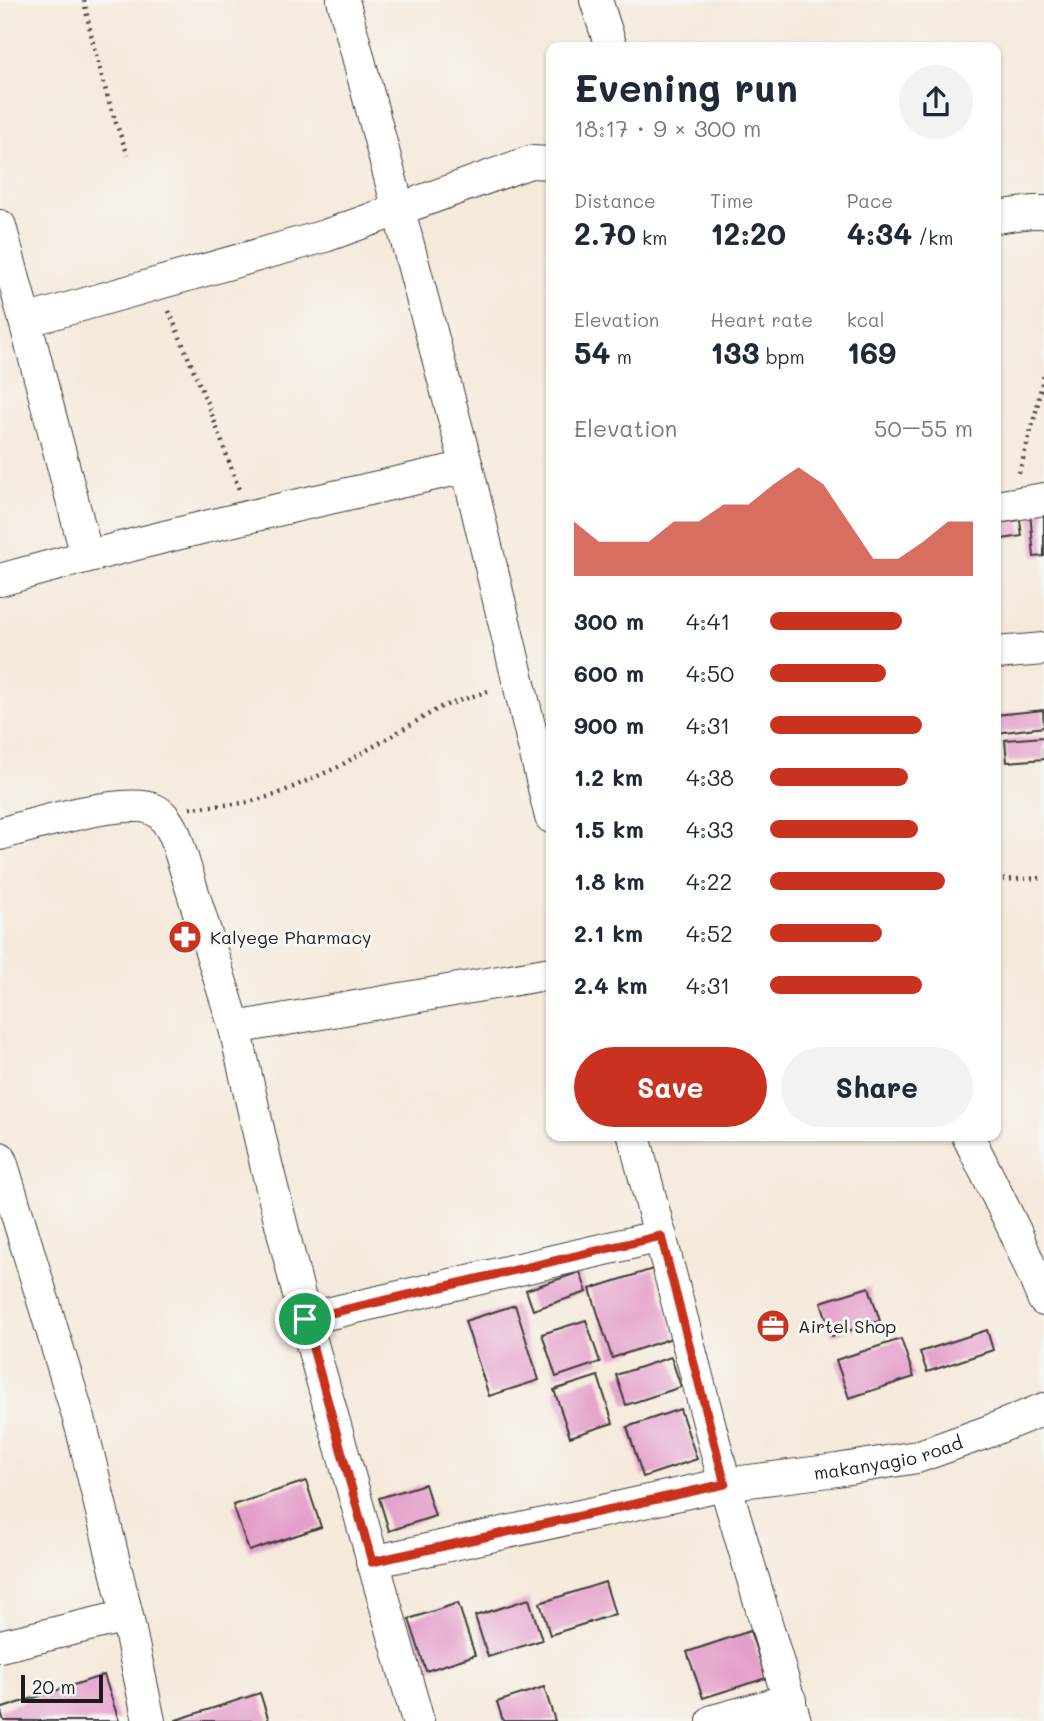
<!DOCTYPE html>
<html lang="en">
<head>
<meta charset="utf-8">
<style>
	body { margin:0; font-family:Mali,sans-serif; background:#f2f2f3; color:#1f2937; height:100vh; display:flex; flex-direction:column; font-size:26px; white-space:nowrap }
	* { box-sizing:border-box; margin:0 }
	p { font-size:23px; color:#747a83 }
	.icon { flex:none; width:38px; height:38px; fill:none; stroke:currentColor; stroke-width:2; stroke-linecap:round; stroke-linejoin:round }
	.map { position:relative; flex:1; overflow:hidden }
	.details { position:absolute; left:546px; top:42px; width:455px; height:1099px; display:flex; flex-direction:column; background:#fff; border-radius:14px; box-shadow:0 2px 5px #0004 }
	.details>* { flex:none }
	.scale { position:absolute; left:21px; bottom:18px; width:82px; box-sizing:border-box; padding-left:7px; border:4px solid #1c1c1c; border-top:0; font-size:19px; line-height:24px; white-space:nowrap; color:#1c1c1c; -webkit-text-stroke:5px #f6f6f2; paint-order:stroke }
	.pin { position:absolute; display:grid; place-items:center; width:60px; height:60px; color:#fff; margin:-30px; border:4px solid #fff; border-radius:50%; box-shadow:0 2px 7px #0007 }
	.round { display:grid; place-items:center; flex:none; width:74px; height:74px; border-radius:37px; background:#f2f2f3 }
	.summary { display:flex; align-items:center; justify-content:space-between; height:119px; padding:0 28px }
	h1 { font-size:38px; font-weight:700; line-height:52px }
	.metrics { display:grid; grid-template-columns:repeat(3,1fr); gap:10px; height:119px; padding:7px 28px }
	.metrics div { display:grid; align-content:center }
	.metrics b { font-size:30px; font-weight:700 }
	.metrics small { font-size:19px; font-weight:400 }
	.metrics p { font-size:19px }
	.chart { height:196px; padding:14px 28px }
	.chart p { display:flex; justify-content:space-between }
	.chart svg { width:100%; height:126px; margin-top:7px; fill:#c8321e; opacity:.7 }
	.button { display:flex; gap:14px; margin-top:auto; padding:14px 28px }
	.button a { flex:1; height:80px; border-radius:42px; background:#c8321e; color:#fff; font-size:28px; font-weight:700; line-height:80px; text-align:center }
	.button a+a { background:#f2f2f3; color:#1f2937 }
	ul { padding:0 28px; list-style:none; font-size:23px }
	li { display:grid; grid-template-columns:112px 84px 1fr; align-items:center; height:52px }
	li i { height:18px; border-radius:9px; background:#c8321e }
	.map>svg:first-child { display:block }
	.building { fill:#e49eca }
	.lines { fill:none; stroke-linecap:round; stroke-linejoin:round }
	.minor-casing { stroke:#3d3b38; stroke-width:34 }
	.path { stroke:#3d3b38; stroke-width:4.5; stroke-dasharray:2 5; stroke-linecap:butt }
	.minor { stroke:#fff; stroke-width:32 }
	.route-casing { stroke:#fff; stroke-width:14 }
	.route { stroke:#c8321e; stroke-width:9 }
	.labels { text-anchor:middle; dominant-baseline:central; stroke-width:6; stroke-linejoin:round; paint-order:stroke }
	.poi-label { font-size:18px; fill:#1c1c1c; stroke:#f6f6f2; text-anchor:start }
	.street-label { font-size:18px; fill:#1c1c1c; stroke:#f6f6f2 }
</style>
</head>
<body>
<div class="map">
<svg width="1044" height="1721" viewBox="0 0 1044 1721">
	<rect width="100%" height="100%" fill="#f6f6f2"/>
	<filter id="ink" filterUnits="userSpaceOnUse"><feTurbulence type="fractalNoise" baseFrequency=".0143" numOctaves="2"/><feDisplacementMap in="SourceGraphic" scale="14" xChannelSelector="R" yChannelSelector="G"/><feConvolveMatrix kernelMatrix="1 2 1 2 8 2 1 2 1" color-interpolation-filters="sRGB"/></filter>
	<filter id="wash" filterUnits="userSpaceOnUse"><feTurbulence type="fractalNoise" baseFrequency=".00686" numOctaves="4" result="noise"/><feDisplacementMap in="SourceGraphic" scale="28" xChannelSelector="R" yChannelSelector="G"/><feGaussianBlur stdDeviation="1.57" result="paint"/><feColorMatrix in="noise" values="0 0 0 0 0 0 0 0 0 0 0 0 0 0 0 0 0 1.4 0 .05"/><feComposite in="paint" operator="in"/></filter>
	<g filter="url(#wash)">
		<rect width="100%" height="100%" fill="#f5e9da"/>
		<g id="blocks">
			<path class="building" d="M1044,510V556L1034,557L1030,512Z
				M1020,520L1022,536L996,540V523Z
				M1043,710L1044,727L996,733V715Z
				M1044,737V759L1007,762L1005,740Z
				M653,1269L675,1337L612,1358L590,1289Z
				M580,1272L587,1292L533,1310L526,1290Z
				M869,1287L880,1321L832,1336L821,1302Z
				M515,1305L539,1380L489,1396L465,1321Z
				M586,1320L600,1362L556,1377L542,1334Z
				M987,1330L993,1350L927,1372L920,1352Z
				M901,1339L914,1377L849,1398L836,1360Z
				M671,1357L681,1387L626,1405L616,1375Z
				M598,1376L613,1423L570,1437L554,1390Z
				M680,1409L697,1459L643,1477L627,1427Z
				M306,1481L321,1527L249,1551L233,1505Z
				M425,1484L435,1516L389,1531L379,1498Z
				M605,1582L615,1614L550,1635L540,1603Z
				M529,1599L542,1640L488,1657L475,1616Z
				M458,1603L475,1655L426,1671L409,1619Z
				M750,1631L766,1678L703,1698L687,1652Z
				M104,1675L119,1721H4L0,1709Z
				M544,1687L555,1721H503L497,1702Z
				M260,1693L269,1721H176V1720Z"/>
		</g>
	</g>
	<g filter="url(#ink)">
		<use href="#blocks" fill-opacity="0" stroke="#3d3b38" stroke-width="2"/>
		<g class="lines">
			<defs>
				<g id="minor">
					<path d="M343,0L467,467L551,817"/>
					<path d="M596,0L611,47"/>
					<path d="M996,217L1032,212H1044"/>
					<path d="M0,226L87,556"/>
					<path d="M25,321L325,236L530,162L551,163"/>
					<path d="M996,507L1044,499"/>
					<path d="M0,580C154,537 310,502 467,467"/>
					<path d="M996,653L1044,649"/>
					<path d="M0,834C31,825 128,796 155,810C165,815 169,825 175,835L235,1028L266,1164L305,1319L418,1721"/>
					<path d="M235,1028L551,973"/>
					<path d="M634,1136L725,1484L795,1721"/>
					<path d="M968,1136L1015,1231L1044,1300"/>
					<path d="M0,1158L82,1429L127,1616L149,1721"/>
					<path d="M305,1319L661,1236"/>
					<path id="s1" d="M372,1562L725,1484L837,1470L917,1457L987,1432L1044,1409"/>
					<path d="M0,1646L127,1616"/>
					<path d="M713,1721L790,1700"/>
				</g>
			</defs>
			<use href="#minor" class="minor-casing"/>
			<path class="path" d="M84,0C94,53 108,105 128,155
				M169,311L211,412L240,492
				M1019,473L1035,416L1044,374
				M190,808L245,803L275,795L338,767L441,707L491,690
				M996,880L1044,878"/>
			<use href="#minor" class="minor"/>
		</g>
	</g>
	<g class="lines" filter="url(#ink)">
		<defs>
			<path id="route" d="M661,1236L725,1484L372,1562L305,1319Z"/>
		</defs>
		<use href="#route" class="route-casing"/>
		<use href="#route" class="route"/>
	</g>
	<defs>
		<symbol id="pharmacy-disc" viewBox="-11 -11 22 22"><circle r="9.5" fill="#c8321e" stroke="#f6f6f2"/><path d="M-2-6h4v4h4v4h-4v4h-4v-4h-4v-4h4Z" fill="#fff"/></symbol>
		<symbol id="office-disc" viewBox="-11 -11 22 22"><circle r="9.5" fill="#c8321e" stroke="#f6f6f2"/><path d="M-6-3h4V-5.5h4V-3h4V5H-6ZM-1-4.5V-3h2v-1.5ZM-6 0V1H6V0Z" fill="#fff"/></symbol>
	</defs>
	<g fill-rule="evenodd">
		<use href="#pharmacy-disc" x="166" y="918" width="38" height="38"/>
		<use href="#office-disc" x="754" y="1307" width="38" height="38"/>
	</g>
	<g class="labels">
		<g class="poi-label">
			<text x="210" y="937">Kalyege Pharmacy</text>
			<text x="798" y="1326">Airtel Shop</text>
		</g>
		<g class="street-label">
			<text stroke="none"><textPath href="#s1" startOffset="527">makanyagio road</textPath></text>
		</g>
	</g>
</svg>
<div class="scale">20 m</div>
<div class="pin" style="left:305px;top:1319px;background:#1e9e55"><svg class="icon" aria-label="arrive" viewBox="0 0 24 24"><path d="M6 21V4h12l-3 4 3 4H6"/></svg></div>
<section class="details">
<div class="summary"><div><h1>Evening run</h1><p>18:17 · 9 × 300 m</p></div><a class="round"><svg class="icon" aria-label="share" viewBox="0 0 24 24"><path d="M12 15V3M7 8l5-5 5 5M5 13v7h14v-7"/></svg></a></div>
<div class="metrics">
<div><p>Distance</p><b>2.70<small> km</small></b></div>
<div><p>Time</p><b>12:20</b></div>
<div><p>Pace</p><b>4:34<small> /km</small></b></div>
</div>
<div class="metrics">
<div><p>Elevation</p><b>54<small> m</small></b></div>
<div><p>Heart rate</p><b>133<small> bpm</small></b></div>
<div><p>kcal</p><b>169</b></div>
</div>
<div class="chart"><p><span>Elevation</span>50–55 m</p>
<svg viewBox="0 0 160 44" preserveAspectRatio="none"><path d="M0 44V25L10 32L20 32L30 32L40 25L50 25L60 19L70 19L80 12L90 6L100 12L110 25L120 38L130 38L140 32L150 25L160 25V44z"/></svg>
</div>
<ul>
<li><b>300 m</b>4:41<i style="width:65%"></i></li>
<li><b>600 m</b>4:50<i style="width:57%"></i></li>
<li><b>900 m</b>4:31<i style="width:75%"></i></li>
<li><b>1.2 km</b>4:38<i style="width:68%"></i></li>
<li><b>1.5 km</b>4:33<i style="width:73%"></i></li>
<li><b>1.8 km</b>4:22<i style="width:86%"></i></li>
<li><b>2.1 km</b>4:52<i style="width:55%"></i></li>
<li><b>2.4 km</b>4:31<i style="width:75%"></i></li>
</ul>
<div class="button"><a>Save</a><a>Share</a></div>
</section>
</div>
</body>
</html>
